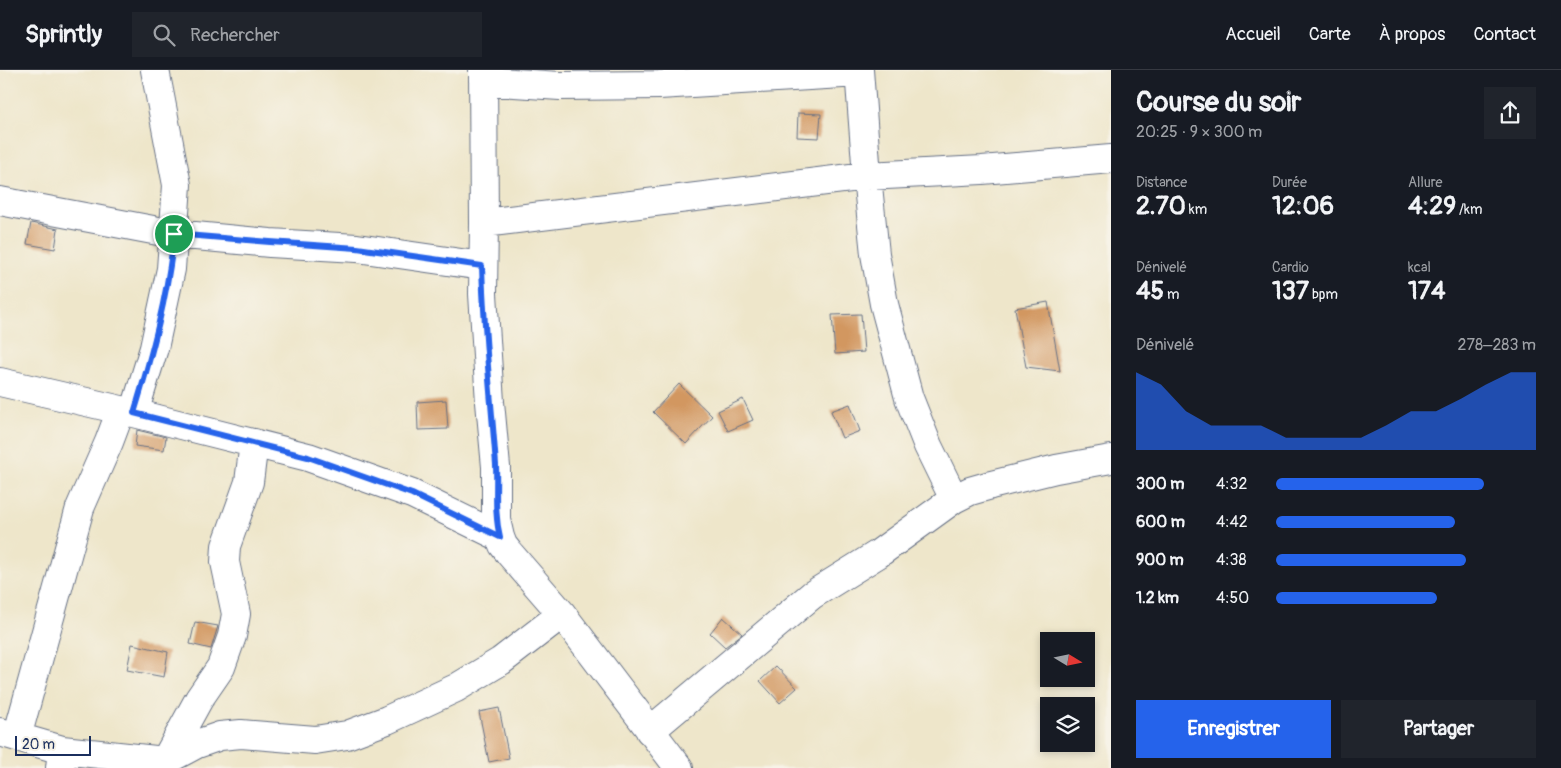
<!DOCTYPE html>
<html lang="fr">
<head>
<meta charset="utf-8">
<style>
	body { margin:0; font-family:Pangolin,sans-serif; background:#20242c; color:#f1f3f6; height:100vh; display:flex; flex-direction:column; font-size:19px; white-space:nowrap }
	* { box-sizing:border-box; margin:0 }
	p { font-size:16px; color:#9ea1a6 }
	.icon { flex:none; width:28px; height:28px; fill:none; stroke:currentColor; stroke-width:2; stroke-linecap:round; stroke-linejoin:round }
	.map { position:relative; flex:1; overflow:hidden }
	.drawer { display:flex; flex-direction:column; background:#171b24; width:450px }
	.drawer>* { flex:none }
	.needle { width:32px; rotate:100deg }
	.fabs { position:absolute; left:1040px; top:562px; display:grid; gap:10px }
	.fabs a { display:grid; place-items:center; width:55px; height:55px; border-radius:0px; background:#171b24; box-shadow:0 2px 8px #0003; font-size:25px }
	.scale { position:absolute; left:15px; bottom:12px; width:76px; box-sizing:border-box; padding-left:5px; border:2px solid #1b2f5e; border-top:0; font-size:14px; line-height:18px; white-space:nowrap; color:#1b2f5e; -webkit-text-stroke:4px #f7f3e8; paint-order:stroke }
	.pin { position:absolute; display:grid; place-items:center; width:42px; height:42px; color:#fff; margin:-21px; border:2px solid #fff; border-radius:50%; box-shadow:0 1px 5px #0007 }
	.round { display:grid; place-items:center; flex:none; width:52px; height:52px; border-radius:0px; background:#20242c }
	.headline { display:flex; align-items:center; justify-content:space-between; height:85px; padding:0 25px }
	h1 { font-size:28px; font-weight:700; line-height:38px }
	.stats { display:grid; grid-template-columns:repeat(3,1fr); gap:8px; height:85px; padding:5px 25px }
	.stats div { display:grid; align-content:center }
	.stats b { font-size:25px; font-weight:700 }
	.stats small { font-size:14px; font-weight:400 }
	.stats p { font-size:14px }
	.chart { height:140px; padding:10px 25px }
	.chart p { display:flex; justify-content:space-between }
	.chart svg { width:100%; height:90px; margin-top:5px; fill:#2563eb; opacity:.7 }
	.button { display:flex; gap:10px; margin-top:auto; padding:10px 25px }
	.button a { flex:1; height:58px; border-radius:0px; background:#2563eb; color:#fff; font-size:20px; font-weight:700; line-height:58px; text-align:center }
	.button a+a { background:#20242c; color:#f1f3f6 }
	ul { padding:0 25px; list-style:none; font-size:16px }
	li { display:grid; grid-template-columns:80px 60px 1fr; align-items:center; height:38px }
	li i { height:12px; border-radius:6px; background:#2563eb }
	header { display:flex; align-items:center; gap:30px; box-sizing:border-box; height:70px; padding:0 25px; background:#171b24; border-bottom:1px solid #363941 }
	header strong { font-size:24px }
	nav { display:flex; gap:28px; margin-inline-start:auto; font-size:18px }
	.search { width:350px; height:45px; background:#20242c; display:flex; align-items:center; gap:12px; box-sizing:border-box; padding:0 18px; border-radius:0px; color:#9ea1a6; font-size:19px }
	main { display:flex; flex:1; min-height:0 }
	.map>svg:first-child { display:block }
	.building { fill:#d29761 }
	.lines { fill:none; stroke-linecap:round; stroke-linejoin:round }
	.minor-casing { stroke:#656f84; stroke-width:30 }
	.minor { stroke:#fff; stroke-width:28 }
	.route-casing { stroke:#fff; stroke-width:10 }
	.route { stroke:#2563eb; stroke-width:6 }
</style>
</head>
<body>
<header>
<strong>Sprintly</strong>
<div class="search"><svg class="icon" aria-label="search" viewBox="0 0 24 24"><circle cx="10" cy="10" r="6"/><path d="M15 15l6 6"/></svg>Rechercher</div>
<nav><a>Accueil</a><a>Carte</a><a>À propos</a><a>Contact</a></nav>
</header>
<main>
<div class="map">
<svg width="1111" height="698" viewBox="0 0 1111 698">
	<rect width="100%" height="100%" fill="#f7f3e8"/>
	<filter id="ink" filterUnits="userSpaceOnUse"><feTurbulence type="fractalNoise" baseFrequency=".02" numOctaves="2"/><feDisplacementMap in="SourceGraphic" scale="10" xChannelSelector="R" yChannelSelector="G"/><feConvolveMatrix kernelMatrix="1 2 1 2 8 2 1 2 1" color-interpolation-filters="sRGB"/></filter>
	<filter id="wash" filterUnits="userSpaceOnUse"><feTurbulence type="fractalNoise" baseFrequency=".0096" numOctaves="4" result="noise"/><feDisplacementMap in="SourceGraphic" scale="20" xChannelSelector="R" yChannelSelector="G"/><feGaussianBlur stdDeviation="1.12" result="paint"/><feColorMatrix in="noise" values="0 0 0 0 0 0 0 0 0 0 0 0 0 0 0 0 0 1.4 0 .05"/><feComposite in="paint" operator="in"/></filter>
	<g filter="url(#wash)">
		<rect width="100%" height="100%" fill="#eee6ca"/>
		<g id="blocks">
			<path class="building" d="M798,43L821,44L819,68L797,67Z
				M31,153L58,159L55,179L27,174Z
				M1048,232L1060,301L1026,297L1015,238Z
				M861,244L864,282L835,284L832,245Z
				M679,314L712,346L686,374L653,342Z
				M743,329L753,350L728,361L718,341Z
				M446,330L448,359L418,360L417,332Z
				M850,334L860,361L842,368L831,341Z
				M137,360L166,367L164,380L135,376Z
				M723,547L742,564L725,577L710,563Z
				M195,552L218,556L211,579L190,574Z
				M132,574L168,582L164,607L127,600Z
				M776,596L797,618L780,633L760,611Z
				M499,638L509,688L489,692L479,642Z"/>
		</g>
	</g>
	<g filter="url(#ink)">
		<use href="#blocks" fill-opacity="0" stroke="#656f84" stroke-width="1"/>
		<g class="lines">
			<defs>
				<path id="minor" d="M483,0L484,153L483,224L490,332L496,397V450L500,467L503,475L510,484L562,544L679,698
					M859,0L867,106L875,184L884,234L909,328L928,376L954,429
					M483,11L560,16L659,15L859,3
					M0,131L174,164L270,173L357,178L482,196
					M484,153L867,106L982,100L1111,89
					M0,312L134,343L308,387L412,424L500,467
					M134,343L154,278L171,199L177,115L155,0
					M650,661L812,525L878,484L954,429L970,421L991,415L1056,399L1111,389
					M0,662L62,680L60,698
					M17,667L80,438L109,372L121,340
					M62,680L165,691L197,674L220,666L241,664L315,670L347,665L387,650L456,618L501,591L562,544
					M165,691L199,629L221,597L232,566L236,544L225,492L226,476L249,412L254,373"/>
			</defs>
			<use href="#minor" class="minor-casing"/>
			<use href="#minor" class="minor"/>
		</g>
	</g>
	<g class="lines" filter="url(#ink)">
		<defs>
			<path id="route" d="M174,164L270,172L357,178L482,196C484,263 491,329 496,395C497,419 494,443 500,467L412,424L308,387L134,343C152,284 168,225 174,164Z"/>
		</defs>
		<use href="#route" class="route-casing"/>
		<use href="#route" class="route"/>
	</g>
</svg>
<div class="fabs">
<a><svg class="needle" viewBox="-14 -14 28 28"><path d="M0-13l5 13h-10z" fill="#e53935"/><path d="M0 13l5-13h-10z" fill="#9ea1a6"/></svg></a>
<a><svg class="icon" aria-label="layers" viewBox="0 0 24 24"><path d="M12 4l9 5-9 5-9-5zM3 14l9 5 9-5"/></svg></a>
</div>
<div class="scale">20 m</div>
<div class="pin" style="left:174px;top:164px;background:#1e9e55"><svg class="icon" aria-label="arrive" viewBox="0 0 24 24"><path d="M6 21V4h12l-3 4 3 4H6"/></svg></div>
</div>
<section class="drawer">
<div class="headline"><div><h1>Course du soir</h1><p>20:25 · 9 × 300 m</p></div><a class="round"><svg class="icon" aria-label="share" viewBox="0 0 24 24"><path d="M12 15V3M7 8l5-5 5 5M5 13v7h14v-7"/></svg></a></div>
<div class="stats">
<div><p>Distance</p><b>2.70<small> km</small></b></div>
<div><p>Durée</p><b>12:06</b></div>
<div><p>Allure</p><b>4:29<small> /km</small></b></div>
</div>
<div class="stats">
<div><p>Dénivelé</p><b>45<small> m</small></b></div>
<div><p>Cardio</p><b>137<small> bpm</small></b></div>
<div><p>kcal</p><b>174</b></div>
</div>
<div class="chart"><p><span>Dénivelé</span>278–283 m</p>
<svg viewBox="0 0 160 44" preserveAspectRatio="none"><path d="M0 44V6L10 12L20 25L30 32L40 32L50 32L60 38L70 38L80 38L90 38L100 32L110 25L120 25L130 19L140 12L150 6L160 6V44z"/></svg>
</div>
<ul>
<li><b>300 m</b>4:32<i style="width:80%"></i></li>
<li><b>600 m</b>4:42<i style="width:69%"></i></li>
<li><b>900 m</b>4:38<i style="width:73%"></i></li>
<li><b>1.2 km</b>4:50<i style="width:62%"></i></li>
</ul>
<div class="button"><a>Enregistrer</a><a>Partager</a></div>
</section>
</main>
</body>
</html>
